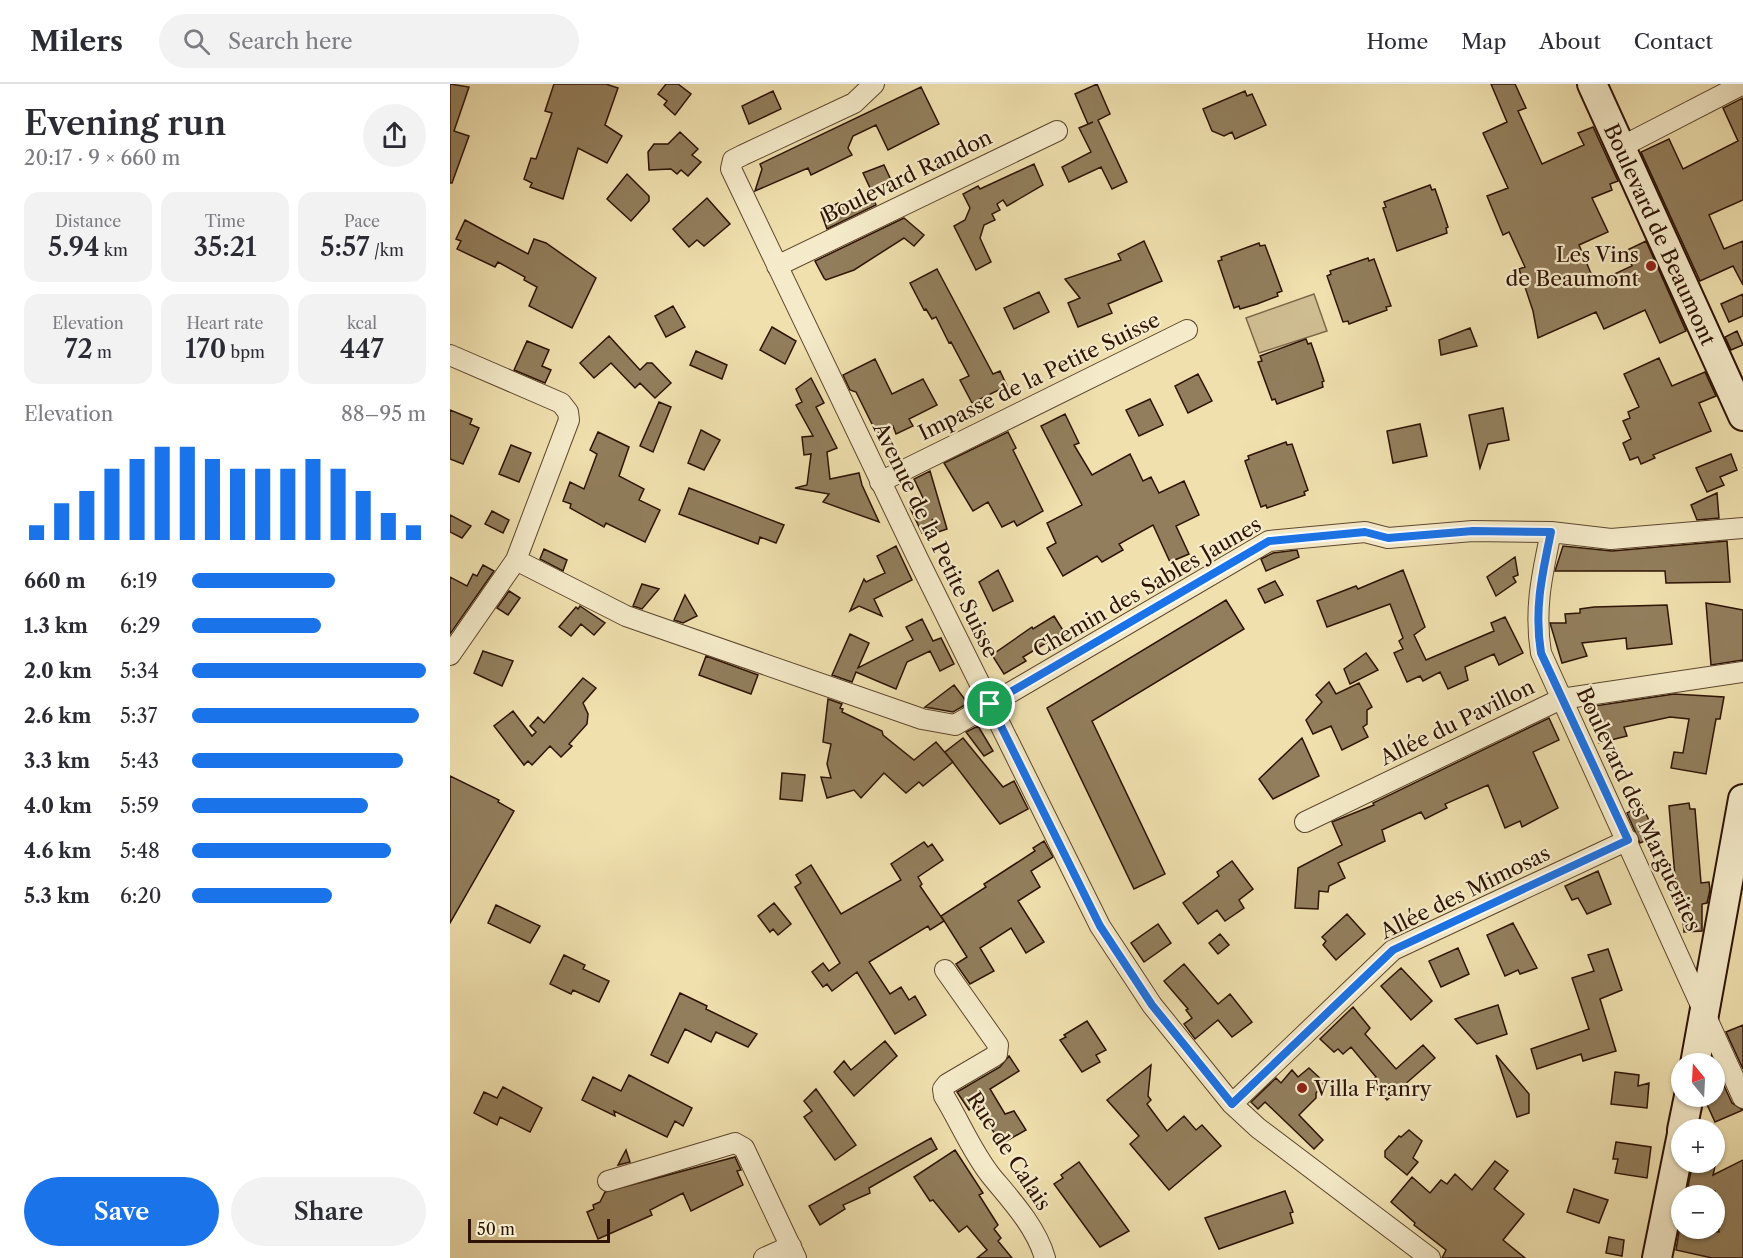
<!DOCTYPE html>
<html lang="en">
<head>
<meta charset="utf-8">
<style>
	body { margin:0; font-family:"Libre Caslon Text",serif; background:#f2f2f3; color:#2b2b33; height:100vh; display:flex; flex-direction:column; font-size:22px; white-space:nowrap }
	* { box-sizing:border-box; margin:0 }
	p { font-size:20px; color:#7c7c81 }
	.icon { flex:none; width:33px; height:33px; fill:none; stroke:currentColor; stroke-width:2; stroke-linecap:round; stroke-linejoin:round }
	.map { position:relative; flex:1; overflow:hidden }
	.sheet { display:flex; flex-direction:column; background:#fff; width:450px }
	.sheet>* { flex:none }
	.needle { width:39px; rotate:342deg }
	.tools { position:absolute; left:1221px; top:969px; display:grid; gap:12px }
	.tools a { display:grid; place-items:center; width:54px; height:54px; border-radius:50%; background:#fff; box-shadow:0 2px 4px #0004; font-size:30px }
	.scale { position:absolute; left:18px; bottom:15px; width:142px; box-sizing:border-box; padding-left:6px; border:3px solid #2e1304; border-top:0; font-size:16px; line-height:21px; white-space:nowrap; color:#2e1304; -webkit-text-stroke:4px #f5ebca; paint-order:stroke }
	.pin { position:absolute; display:grid; place-items:center; width:51px; height:51px; color:#fff; margin:-26px; border:3px solid #fff; border-radius:50%; box-shadow:0 2px 6px #0007 }
	.round { display:grid; place-items:center; flex:none; width:63px; height:63px; border-radius:32px; background:#f2f2f3 }
	.headline { display:flex; align-items:center; justify-content:space-between; height:102px; padding:0 24px }
	h1 { font-size:33px; font-weight:600; line-height:45px }
	.figures { display:grid; grid-template-columns:repeat(3,1fr); gap:9px; height:102px; padding:6px 24px }
	.figures div { display:grid; align-content:center; border-radius:15px; background:#f2f2f3; text-align:center }
	.figures b { font-size:26px; font-weight:600 }
	.figures small { font-size:16px; font-weight:400 }
	.figures p { font-size:16px }
	.chart { height:168px; padding:12px 24px }
	.chart p { display:flex; justify-content:space-between }
	.chart svg { width:100%; height:108px; margin-top:6px; stroke:#1a73e8; stroke-width:6 }
	.primary-button { display:flex; gap:12px; margin-top:auto; padding:12px 24px }
	.primary-button a { flex:1; height:69px; border-radius:36px; background:#1a73e8; color:#fff; font-size:24px; font-weight:600; line-height:69px; text-align:center }
	.primary-button a+a { background:#f2f2f3; color:#2b2b33 }
	ul { padding:0 24px; list-style:none; font-size:20px }
	li { display:grid; grid-template-columns:96px 72px 1fr; align-items:center; height:45px }
	li i { height:15px; border-radius:8px; background:#1a73e8 }
	header { display:flex; align-items:center; gap:36px; box-sizing:border-box; height:84px; padding:0 30px; background:#fff; border-bottom:2px solid #e1e1e2 }
	header strong { font-size:28px }
	nav { display:flex; gap:33px; margin-inline-start:auto; font-size:21px }
	.search { width:420px; height:54px; background:#f2f2f3; display:flex; align-items:center; gap:15px; box-sizing:border-box; padding:0 21px; border-radius:33px; color:#7c7c81; font-size:22px }
	main { display:flex; flex:1; min-height:0 }
	.map>svg:first-child { display:block }
	.green { fill:#cebd91; stroke:#7e684a; stroke-width:1.5 }
	.building { fill:#927e5c; stroke:#2e1304; stroke-width:1.5 }
	.lines { fill:none; stroke-linecap:round; stroke-linejoin:round }
	.street-casing { stroke:#5e462e; stroke-width:22 }
	.secondary-casing { stroke:#2e1304; stroke-width:32 }
	.street { stroke:#f5ebca; stroke-width:20 }
	.secondary { stroke:#f5ebca; stroke-width:28 }
	.route-casing { stroke:#fff; stroke-width:12 }
	.route { stroke:#1a73e8; stroke-width:8 }
	.poi-dot { fill:#8f2418; stroke:#f5ebca; stroke-width:2 }
	.labels { text-anchor:middle; dominant-baseline:central; stroke-width:4.5; stroke-linejoin:round; paint-order:stroke }
	.street-label { font-size:21px; fill:#2e1304; stroke:#f5ebca }
	.poi-label { font-size:21px; fill:#2e1304; stroke:#f5ebca; text-anchor:end }
</style>
</head>
<body>
<header>
<strong>Milers</strong>
<div class="search"><svg class="icon" aria-label="search" viewBox="0 0 24 24"><circle cx="10" cy="10" r="6"/><path d="M15 15l6 6"/></svg>Search here</div>
<nav><a>Home</a><a>Map</a><a>About</a><a>Contact</a></nav>
</header>
<main>
<section class="sheet">
<div class="headline"><div><h1>Evening run</h1><p>20:17 · 9 × 660 m</p></div><a class="round"><svg class="icon" aria-label="share" viewBox="0 0 24 24"><path d="M12 15V3M7 8l5-5 5 5M5 13v7h14v-7"/></svg></a></div>
<div class="figures">
<div><p>Distance</p><b>5.94<small> km</small></b></div>
<div><p>Time</p><b>35:21</b></div>
<div><p>Pace</p><b>5:57<small> /km</small></b></div>
</div>
<div class="figures">
<div><p>Elevation</p><b>72<small> m</small></b></div>
<div><p>Heart rate</p><b>170<small> bpm</small></b></div>
<div><p>kcal</p><b>447</b></div>
</div>
<div class="chart"><p><span>Elevation</span>88–95 m</p>
<svg viewBox="0 0 160 44" preserveAspectRatio="none"><path d="M5 44V38M15 44V29M25 44V24M35 44V15M45 44V11M55 44V6M65 44V6M75 44V11M85 44V15M95 44V15M105 44V15M115 44V11M125 44V15M135 44V24M145 44V33M155 44V38"/></svg>
</div>
<ul>
<li><b>660 m</b>6:19<i style="width:61%"></i></li>
<li><b>1.3 km</b>6:29<i style="width:55%"></i></li>
<li><b>2.0 km</b>5:34<i style="width:100%"></i></li>
<li><b>2.6 km</b>5:37<i style="width:97%"></i></li>
<li><b>3.3 km</b>5:43<i style="width:90%"></i></li>
<li><b>4.0 km</b>5:59<i style="width:75%"></i></li>
<li><b>4.6 km</b>5:48<i style="width:85%"></i></li>
<li><b>5.3 km</b>6:20<i style="width:60%"></i></li>
</ul>
<div class="primary-button"><a>Save</a><a>Share</a></div>
</section>
<div class="map">
<svg width="1293" height="1174" viewBox="0 0 1293 1174">
	<rect width="100%" height="100%" fill="#efe0ae"/>
	<filter id="stains"><feTurbulence type="fractalNoise" baseFrequency=".00333" numOctaves="4"/><feColorMatrix values="0 0 0 0 .2 0 0 0 0 .09 0 0 0 0 .02 0 0 0 .5 -.17"/></filter>
	<radialGradient id="worn" r=".72"><stop offset=".6" stop-color="#630" stop-opacity="0"/><stop offset="1" stop-color="#630" stop-opacity=".3"/></radialGradient>
	<path class="green" d="M864,210L877,247L809,269L796,234Z"/>
	<path class="building" d="M0,0L19,3L4,47L19,52L2,99H0Z
		M104,0H156L168,4L155,41L172,52L157,79L128,64L113,115L80,103L82,99L74,95L81,74L86,75L102,29L95,27Z
		M216,0H228L241,10L225,31L214,21L217,17L208,10Z
		M647,0L660,30L648,36L677,98L662,105L651,83L619,98L612,83L641,68L629,44L643,38L638,40L625,10Z
		M1041,0H1065L1076,24L1068,27L1092,80L1134,61L1128,49L1143,43L1168,97L1160,100L1162,106L1142,114L1158,148L1129,161L1145,199L1182,182L1175,167L1196,157L1236,247L1210,259L1195,226L1154,245L1146,228L1088,254L1083,227L1069,185L1075,183L1059,148L1053,151L1037,112L1058,104L1033,49L1057,38Z
		M471,3L489,40L438,66L426,41L403,52L398,64L402,71L361,91L358,84L305,107L312,85L310,80Z
		M323,7L331,25L299,40L292,22Z
		M795,7L797,12L802,10L816,41L785,55L782,48L774,52L762,47L753,25Z
		M1293,14V116L1259,131L1274,165L1293,157V201L1283,182L1250,197L1191,68L1219,55L1233,85L1288,57L1273,24Z
		M230,48L248,65L242,71L251,78L238,92L231,86L227,90L221,85L199,86L198,68L204,60H218Z
		M584,80L593,101L557,122L553,116L547,120L550,126L542,130L545,136L534,141L530,154L541,178L526,186L504,142L515,136L520,124L513,110L528,102L530,105Z
		M434,81L441,96L421,106L413,89Z
		M177,90L199,112V117L181,137L157,115Z
		M980,101L982,106L985,105L991,122L998,143L996,144L997,149L947,167L933,124L936,123L934,118Z
		M421,110L426,121L377,145L371,128L388,119L390,124Z
		M257,114L280,140L254,162L247,156L239,163L223,145Z
		M454,134L474,151L464,162L454,154L404,186L376,196L374,194L365,177Z
		M15,136L78,170L84,155L96,159L146,194L122,244L79,222L87,203L74,196L75,193L48,178L45,183L7,165L11,157L6,155Z
		M694,157L712,197L658,220L662,229L628,243L618,219L630,214L615,195L671,176L668,170Z
		M809,159L810,162L815,161L832,207L827,209L828,212L807,220L790,225L789,222L784,224L768,177L772,176L771,173Z
		M918,174L919,177L924,175L941,222L936,223L937,226L915,234L899,240L898,237L893,238L877,192L881,190L880,187Z
		M487,185L543,290L550,287L557,302L522,319L510,296L519,292L501,258L499,259L486,233L482,235L476,225L474,226L460,199Z
		M589,208L599,228L564,245L554,224Z
		M1293,210V232L1279,238L1271,220Z
		M223,222L235,243L216,253L205,232Z
		M322,243L346,257L335,280L310,266Z
		M1020,244L1027,262L991,271L989,256Z
		M1287,247L1293,261L1281,266L1275,253Z
		M159,252L190,286L197,279H202L221,299L205,314L190,299L185,304L161,279L144,294L130,279Z
		M856,255L858,260L861,259L867,276L874,297L872,298L873,303L827,320L825,315L822,316L808,278L812,277L810,272Z
		M77,257L99,266L92,282L101,286L95,299L64,286Z
		M246,267L277,281L272,295L240,281Z
		M1209,274L1222,302L1255,288L1266,312L1249,319L1261,347L1203,371L1205,374L1191,380L1188,373L1180,376L1173,359L1181,355L1173,337L1180,334L1178,328L1189,323L1174,290Z
		M425,275L442,310L473,295L487,321L459,335L463,342L446,350L443,342L427,350L406,308L400,306L393,291Z
		M748,290L762,317L738,329L725,302Z
		M361,294L374,319L366,323L387,364L377,368L380,395L409,389L412,401L429,438L373,418L379,410L345,404L357,401L361,370L354,371L352,353L363,352L346,321L352,318L346,305Z
		M700,315L713,341L689,352L676,326Z
		M209,318L221,323L203,368L190,362Z
		M1053,324L1059,356L1038,360L1030,384L1019,331Z
		M0,326L22,335L20,340L29,344L13,380L0,375Z
		M615,330L629,359L624,361L642,391L680,370L693,397L701,393L709,409L734,397L749,431L726,442L739,470L720,478L703,441L669,460L673,466L652,478L647,472L613,492L597,464L606,459L597,439L632,421L591,342Z
		M970,340L977,372L943,379L937,347Z
		M251,346L270,356L254,386L238,379Z
		M148,348L179,363L169,392L194,405L189,416L210,426L195,458L156,439L154,443L120,424L121,420L113,417L120,398L134,405L147,370L140,366Z
		M558,348L566,364L563,366L593,427L567,442L564,437L552,443L538,418L523,427L494,379Z
		M836,358L837,361L842,360L858,406L854,408L855,411L817,424L816,421L811,423L795,377L799,375L798,372Z
		M61,361L81,369L69,398L49,390Z
		M1281,370L1287,386L1270,393L1274,401L1257,408L1246,384Z
		M480,387L497,445L488,448L482,435L484,442L472,449L460,424L474,416L464,395Z
		M239,404L334,441L326,459L310,453L308,460L229,430Z
		M1267,409L1269,434L1247,436L1241,421Z
		M42,427L59,436L53,449L35,440Z
		M0,431L21,442L12,454L0,448Z
		M1277,457L1280,498L1216,499L1215,487H1105L1113,462L1162,467Z
		M446,462L462,496L424,515L432,532L409,522L400,527L414,495L416,498L435,489L427,472Z
		M94,465L117,476L113,487L90,475Z
		M847,466L849,473L816,487L811,475L823,469Z
		M1065,473L1068,491L1063,493L1066,498L1046,512L1037,493Z
		M33,481L44,487L0,550V493L17,502L23,490L27,492Z
		M548,486L563,517L543,527L529,498Z
		M953,486L975,543L964,551L976,576L1044,547L1041,539L1055,533L1073,569L1049,581L1044,570L1015,583L1018,596L998,605L990,588L973,597L970,592L957,598L944,569L953,565L949,557L953,554L940,520L877,543L867,517L906,502L908,505Z
		M825,497L833,511L815,519L808,505Z
		M192,500L209,505L192,525L183,522Z
		M59,507L70,514L58,531L47,524Z
		M235,511L247,532L233,539L224,536Z
		M776,516L794,545L642,637L715,790L684,805L597,624Z
		M1256,519L1293,526V576L1261,581Z
		M1217,521L1222,560L1177,565L1176,554L1132,559L1137,572L1112,579L1100,539H1116L1115,530L1130,529V525L1144,523Z
		M130,522L155,539L144,551L131,540L121,552L109,543L126,523L128,525Z
		M604,532L614,548L573,573L576,577L554,590L542,571L582,543L583,545Z
		M472,535L483,557L491,554L504,580L490,587L480,567L457,578L446,605L406,588L402,598L382,591L400,550L419,559L408,584L463,556L456,543Z
		M33,567L63,577L52,602L24,589Z
		M916,569L928,586L900,600L894,585Z
		M256,572L308,591L301,610L249,591Z
		M133,594L146,604L133,619L138,630L137,640L119,660L122,662L111,673L100,662L82,681L78,677L74,681L44,642L63,627L82,652L86,648L80,642L88,633L94,639Z
		M879,598L886,610L909,599L922,623L917,626V640L913,643L918,653L892,666L881,642L863,650L856,636L872,618L866,611Z
		M504,601L516,617L515,621L503,628L475,623Z
		M1224,610L1274,613L1270,635H1266L1256,690L1221,684L1224,668L1233,669L1239,635L1220,633L1174,643L1177,652L1149,659L1138,623Z
		M378,615L392,620L390,624L393,625L392,628L432,647L433,651L464,676L486,658L503,678L473,702L469,698L456,709L434,689L411,714L404,706L377,714L371,693L381,694L377,680L381,660L373,658Z
		M1099,634L1109,656L1083,668L1108,724L1072,743L1070,737L1055,744L1038,701L995,720L997,724L975,735L971,728L932,746L935,757L888,779L895,794L879,802L878,808L869,807L868,825L845,824L848,784L892,761L882,738L924,721L923,719Z
		M528,642L543,667L534,672L516,648Z
		M513,654L553,703L564,697L578,725L550,740L495,668Z
		M852,654L869,692L823,715L809,695Z
		M332,689L355,691L352,717L330,715Z
		M0,692L49,716L48,718L64,727L0,839Z
		M1239,719L1240,725H1245L1251,799L1259,798L1260,806L1257,819L1252,820V847L1234,848L1231,816H1227L1219,722Z
		M1192,721L1206,752L1190,759L1177,729Z
		M594,757L603,773L581,787L590,803L568,817L594,858L576,869L561,844L530,864L544,887L520,900L506,880L517,873L491,832L536,803L534,800L585,767L583,764Z
		M474,758L478,763L482,760L493,776L468,793L472,800L470,802L494,837L480,846L478,842L419,878L440,910L451,903L459,916L465,912L476,931L445,950L407,888L382,907L377,900L373,903L362,888L373,879L379,887L390,879L345,803L351,799L346,791L361,781L391,830L451,796L441,780Z
		M782,777L803,805L789,816L794,824L775,837L767,826L748,840L733,819L769,792L767,788Z
		M1148,787L1161,820L1137,830L1128,814L1122,816L1115,802Z
		M324,819L341,840L328,851L323,845L320,848L308,832Z
		M46,821L90,842L80,859L38,839Z
		M897,830L915,850L886,876L873,861L876,857L872,853Z
		M1063,839L1087,884L1070,890L1068,886L1055,892L1037,851Z
		M708,840L721,859L694,878L681,859Z
		M770,850L779,861L768,870L759,859Z
		M1008,864L1019,890L991,903L979,877Z
		M1158,865L1172,906L1150,915L1166,967L1133,977L1131,970L1087,985L1081,965L1139,945L1122,894L1144,887L1138,871Z
		M114,871L135,881L133,885L159,897L149,918L123,906L121,910L100,900Z
		M734,880L768,920L780,910L802,938L782,953L768,936L745,955L734,940L742,934L736,926L738,925L714,897Z
		M951,884L982,917L961,936L931,902Z
		M230,909L257,922L256,925L307,950L298,963L266,948L261,958L235,945L218,979L201,971Z
		M1048,921L1057,950L1027,960L1005,935Z
		M903,923L920,944L915,950L946,985L973,961L985,974L937,1016L921,998L926,993L901,963L893,970L888,965L884,968L870,955Z
		M637,937L656,966L646,971L650,978L632,988L610,956L616,953L614,951Z
		M1293,941V985L1276,948Z
		M435,957L447,972L404,1012L384,988L394,977L401,986Z
		M1046,971L1079,1010V1029L1067,1033Z
		M559,972L569,987L540,1005L555,1030L564,1027L576,1046L551,1060L527,1021L519,1026L507,1008L550,983Z
		M1264,980L1282,1019L1293,1026L1265,1038L1255,1016V1012H1264Z
		M701,981L698,1012L701,1016L697,1020L717,1047L734,1032L746,1046L752,1041L771,1062L719,1106L680,1060L689,1052L657,1016Z
		M859,984L875,999L866,1009V1014L849,1031L873,1056L864,1065L815,1018L808,1025L801,1018L826,994L831,999L842,986L848,993Z
		M1165,988L1189,991L1188,1002L1199,999L1197,1024L1161,1020Z
		M179,991L242,1024L233,1042L225,1037L217,1053L164,1027L165,1032L132,1016L143,993L171,1007Z
		M53,1003L92,1024L80,1048L50,1033L47,1041L24,1029L34,1008L47,1014Z
		M366,1005L406,1061L385,1076L354,1033L362,1027L354,1017Z
		M959,1046L972,1057L963,1074L968,1078L957,1091L935,1073V1067L949,1052L951,1053Z
		M481,1054L487,1065L419,1104L420,1109L393,1121L395,1125L370,1141L359,1122Z
		M1166,1058L1201,1063L1197,1094L1165,1089L1168,1075H1163Z
		M176,1066L180,1078L168,1081Z
		M505,1066L533,1109L529,1111L548,1141L544,1145L551,1154L548,1157L562,1174H527L537,1166L517,1142L509,1148L483,1116L480,1117L464,1093Z
		M285,1073L291,1086L287,1087L293,1101L241,1127L233,1109L200,1126L202,1131L148,1155L137,1128L144,1125L143,1121L150,1118L155,1108Z
		M1293,1076V1174H1262L1226,1166L1230,1142L1232,1144L1269,1148L1265,1107L1255,1108L1238,1102L1243,1078H1266L1263,1091Z
		M1045,1077L1058,1087L1044,1105L1074,1130L1053,1156L1075,1174H992L996,1166L964,1141L965,1139L941,1118L962,1093L980,1109L991,1096L997,1100L1005,1090L1022,1106Z
		M629,1078L679,1147L650,1163L604,1100L613,1094L611,1091Z
		M1124,1105L1158,1116L1149,1139L1117,1128Z
		M835,1107L843,1128L840,1129L843,1139L769,1165L755,1134Z
		M1159,1153L1174,1156L1172,1172L1156,1169Z"/>
	<g class="lines">
		<defs>
			<path id="street" d="M424,0L404,19L293,71L283,76L281,85L468,475L650,842L702,921L782,1020L808,1044L980,1174
				M1171,63L1293,0
				M327,182L607,47
				M0,271L111,319L118,328L119,336L66,476
				M430,398L737,246
				M1101,448C1092,491 1084,525 1091,569L1293,1014
				M0,571L66,476L176,532L472,635L505,641L819,457L915,448L938,454L1023,447L1101,448L1161,455L1293,444
				M855,738L1111,615L1293,588
				M495,886L548,961L547,970L543,973L497,1000L493,1005L494,1012C510,1038 523,1070 542,1093C562,1117 586,1143 595,1174
				M782,1020L943,866L1178,756
				M158,1097L285,1059L294,1064L346,1174
				M314,1174L341,1162"/>
			<g id="secondary">
				<path id="s1" d="M1142,0L1293,332"/>
				<path d="M1245,980L1293,715"/>
				<path d="M1232,1046L1239,1012"/>
				<path d="M1207,1174L1232,1050"/>
			</g>
		</defs>
		<use href="#street" class="street-casing"/>
		<use href="#secondary" class="secondary-casing"/>
		<use href="#street" class="street"/>
		<use href="#secondary" class="secondary"/>
	</g>
	<g class="lines">
		<defs>
			<path id="route" d="M1023,447L1101,448C1092,491 1084,525 1091,569L1178,756L943,866L782,1020L702,921L650,842L540,620L819,457L915,448L938,454Z"/>
		</defs>
		<use href="#route" class="route-casing"/>
		<use href="#route" class="route"/>
	</g>
	<g class="poi-dot">
		<circle cx="1201" cy="182" r="6"/>
		<circle cx="852" cy="1004" r="6"/>
	</g>
	<g class="labels">
		<g class="street-label">
			<text transform="translate(457 92) rotate(-26)">Boulevard Randon</text>
			<text stroke="none"><textPath href="#s1" startOffset="165">Boulevard de Beaumont</textPath></text>
			<text transform="translate(589 292) rotate(-26)">Impasse de la Petite Suisse</text>
			<text transform="translate(486 456) rotate(64)">Avenue de la Petite Suisse</text>
			<text transform="translate(697 503) rotate(-30)">Chemin des Sables Jaunes</text>
			<text transform="translate(1007 638) rotate(-26)">Allée du Pavillon</text>
			<text transform="translate(1189 725) rotate(65)">Boulevard des Marguerites</text>
			<text transform="translate(1015 808) rotate(-26)">Allée des Mimosas</text>
			<text transform="translate(559 1067) rotate(57)">Rue de Calais</text>
		</g>
		<g class="poi-label">
			<text x="1189" y="170">Les Vins<tspan x="1189" dy="24">de Beaumont</tspan></text>
			<text x="864" y="1004" text-anchor="start">Villa Franry</text>
		</g>
	</g>
	<rect width="100%" height="100%" filter="url(#stains)"/>
	<rect width="100%" height="100%" fill="url(#worn)"/>
</svg>
<div class="tools">
<a><svg class="needle" viewBox="-14 -14 28 28"><path d="M0-13l5 13h-10z" fill="#e53935"/><path d="M0 13l5-13h-10z" fill="#7c7c81"/></svg></a>
<a>+</a>
<a>−</a>
</div>
<div class="scale">50 m</div>
<div class="pin" style="left:540px;top:620px;background:#1e9e55"><svg class="icon" aria-label="arrive" viewBox="0 0 24 24"><path d="M6 21V4h12l-3 4 3 4H6"/></svg></div>
</div>
</main>
</body>
</html>
